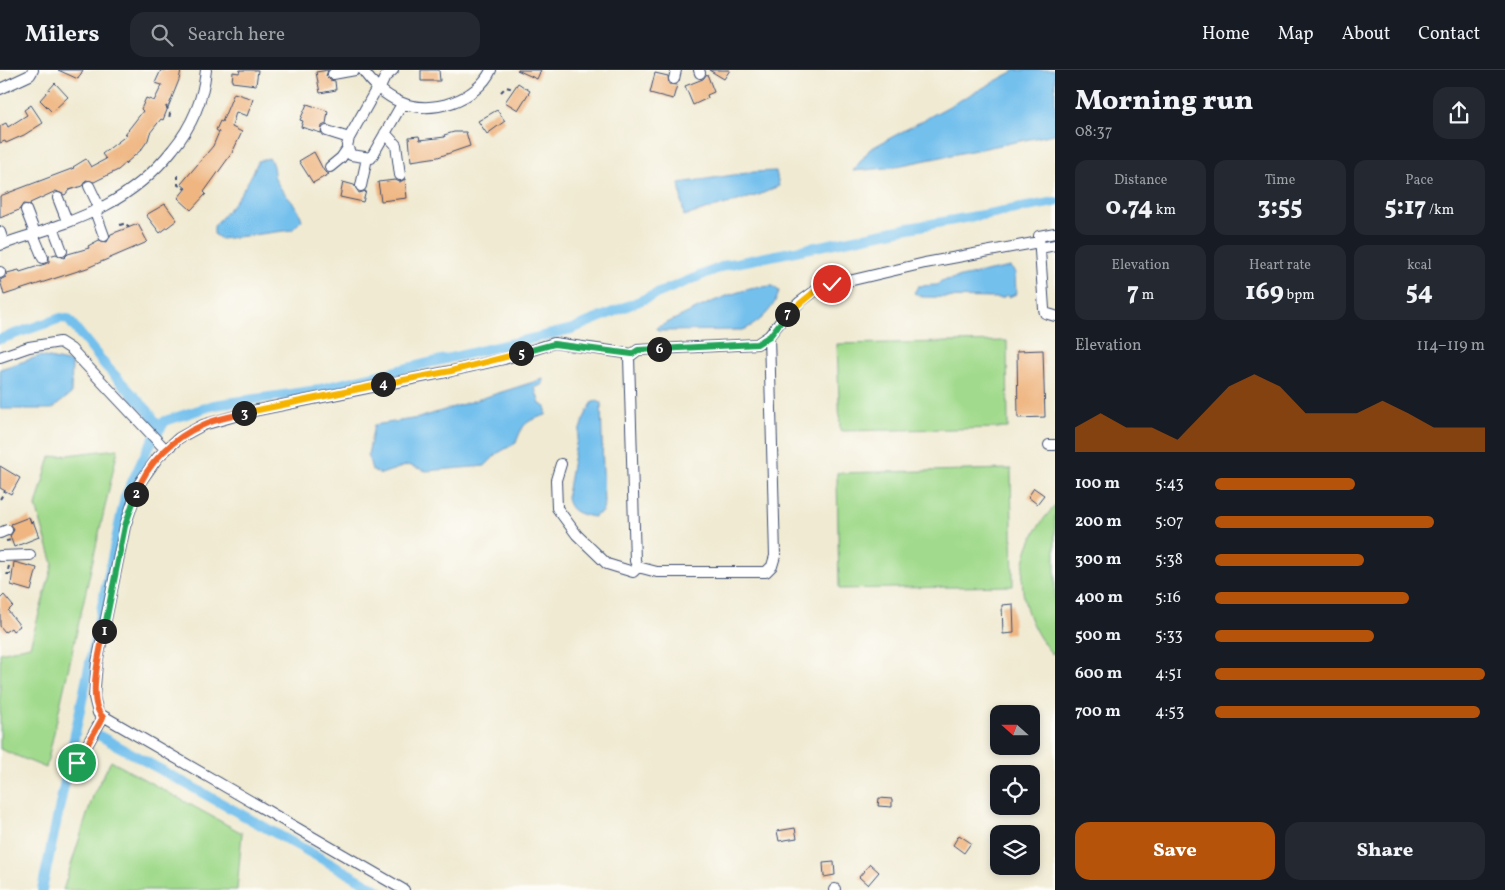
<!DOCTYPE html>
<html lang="en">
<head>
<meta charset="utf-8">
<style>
	body { margin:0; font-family:Vollkorn,serif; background:#242831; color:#f1f3f6; height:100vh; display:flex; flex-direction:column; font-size:19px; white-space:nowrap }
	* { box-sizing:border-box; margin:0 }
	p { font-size:16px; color:#9ea1a6 }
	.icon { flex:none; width:28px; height:28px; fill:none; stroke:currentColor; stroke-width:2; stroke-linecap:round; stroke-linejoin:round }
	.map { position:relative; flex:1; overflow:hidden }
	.sheet { display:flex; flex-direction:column; background:#171b24; width:450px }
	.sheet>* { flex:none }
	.needle { width:32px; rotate:291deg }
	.fabs { position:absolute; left:990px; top:635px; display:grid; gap:10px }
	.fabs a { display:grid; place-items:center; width:50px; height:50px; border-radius:10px; background:#171b24; box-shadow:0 2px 8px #0003; font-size:25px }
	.pin { position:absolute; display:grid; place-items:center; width:42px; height:42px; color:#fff; margin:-21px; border:2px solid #fff; border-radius:50%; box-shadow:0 1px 5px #0007 }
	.km { position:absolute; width:25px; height:25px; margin:-12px; border-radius:50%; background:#222; color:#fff; font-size:14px; line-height:25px; text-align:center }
	.round { display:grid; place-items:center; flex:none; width:52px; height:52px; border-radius:15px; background:#242831 }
	.head { display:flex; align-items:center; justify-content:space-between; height:85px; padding:0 20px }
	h1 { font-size:28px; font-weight:800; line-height:38px }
	.stats { display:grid; grid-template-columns:repeat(3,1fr); gap:8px; height:85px; padding:5px 20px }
	.stats div { display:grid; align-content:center; border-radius:12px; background:#242831; text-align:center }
	.stats b { font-size:25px; font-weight:800 }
	.stats small { font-size:14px; font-weight:400 }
	.stats p { font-size:14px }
	.chart { height:140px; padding:10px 20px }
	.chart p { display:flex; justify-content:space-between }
	.chart svg { width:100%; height:90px; margin-top:5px; fill:#b45309; opacity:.7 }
	.cta { display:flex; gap:10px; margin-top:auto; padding:10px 20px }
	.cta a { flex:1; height:58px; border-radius:15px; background:#b45309; color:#fff; font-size:20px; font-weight:800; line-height:58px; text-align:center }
	.cta a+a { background:#242831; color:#f1f3f6 }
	ul { padding:0 20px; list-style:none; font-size:16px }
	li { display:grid; grid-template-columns:80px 60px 1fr; align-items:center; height:38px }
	li i { height:12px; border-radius:6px; background:#b45309 }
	header { display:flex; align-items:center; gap:30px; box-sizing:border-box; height:70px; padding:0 25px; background:#171b24; border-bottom:1px solid #363941 }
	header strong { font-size:24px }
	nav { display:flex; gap:28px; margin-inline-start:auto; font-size:18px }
	.search { width:350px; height:45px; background:#242831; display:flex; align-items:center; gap:12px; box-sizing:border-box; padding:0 18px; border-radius:15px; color:#9ea1a6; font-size:19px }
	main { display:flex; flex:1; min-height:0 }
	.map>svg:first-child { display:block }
	.green { fill:#a1da8c; stroke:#5e8475 }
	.water { fill:#73c0ed; stroke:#4778a6 }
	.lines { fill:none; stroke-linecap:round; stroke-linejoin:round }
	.canal { stroke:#73c0ed; stroke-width:10 }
	.building { fill:#efb681 }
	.minor-casing { stroke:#3b4b6f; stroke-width:12 }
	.path { stroke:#3b4b6f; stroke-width:2; stroke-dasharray:4 4; stroke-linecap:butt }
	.minor { stroke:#fff; stroke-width:10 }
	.split-1-casing { stroke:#fff; stroke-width:10 }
	.split-2-casing { stroke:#fff; stroke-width:10 }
	.split-3-casing { stroke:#fff; stroke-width:10 }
	.split-4-casing { stroke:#fff; stroke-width:10 }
	.split-5-casing { stroke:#fff; stroke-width:10 }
	.split-6-casing { stroke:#fff; stroke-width:10 }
	.split-7-casing { stroke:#fff; stroke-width:10 }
	.split-8-casing { stroke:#fff; stroke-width:10 }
	.split-1 { stroke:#f0652b; stroke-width:6 }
	.split-2 { stroke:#22a559; stroke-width:6 }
	.split-3 { stroke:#f0652b; stroke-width:6 }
	.split-4 { stroke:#f5b400; stroke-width:6 }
	.split-5 { stroke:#f5b400; stroke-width:6 }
	.split-6 { stroke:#22a559; stroke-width:6 }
	.split-7 { stroke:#22a559; stroke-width:6 }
	.split-8 { stroke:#f5b400; stroke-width:6 }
</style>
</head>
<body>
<header>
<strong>Milers</strong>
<div class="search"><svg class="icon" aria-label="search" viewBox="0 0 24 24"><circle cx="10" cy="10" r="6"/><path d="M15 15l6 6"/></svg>Search here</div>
<nav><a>Home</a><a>Map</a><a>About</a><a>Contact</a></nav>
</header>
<main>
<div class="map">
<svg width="1055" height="820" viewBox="0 0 1055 820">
	<rect width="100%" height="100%" fill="#fdfcf7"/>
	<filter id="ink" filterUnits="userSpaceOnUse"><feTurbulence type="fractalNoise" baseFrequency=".02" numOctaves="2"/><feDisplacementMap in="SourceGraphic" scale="10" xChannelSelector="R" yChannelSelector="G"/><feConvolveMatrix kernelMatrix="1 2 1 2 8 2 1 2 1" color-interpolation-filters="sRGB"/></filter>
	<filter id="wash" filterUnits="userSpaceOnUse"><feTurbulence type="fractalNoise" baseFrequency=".0096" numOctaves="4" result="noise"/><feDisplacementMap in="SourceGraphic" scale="20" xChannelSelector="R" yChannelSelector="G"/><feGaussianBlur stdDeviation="1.12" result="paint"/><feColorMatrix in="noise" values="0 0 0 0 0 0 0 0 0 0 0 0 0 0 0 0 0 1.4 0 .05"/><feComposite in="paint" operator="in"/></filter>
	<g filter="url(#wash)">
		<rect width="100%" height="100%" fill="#f0ead2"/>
		<path class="green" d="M1007,271L1008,358L840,361L837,274Z
			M118,379L46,698L0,679V583L30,576L53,494L36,436L50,387Z
			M1011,399L1013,516L839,519L837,403Z
			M1055,436V582L1052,584C1012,537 1012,480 1055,436Z
			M111,691L242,763L237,820H63L94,723Z"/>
		<path class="water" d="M1016,0H1055V64L887,98L853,101L870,79Z
			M269,88C276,98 272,102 276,110C283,126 298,133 302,150L292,160L221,169L214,164V156C233,135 247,118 258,91Z
			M776,101L779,116L759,125L684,146L679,113L754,102Z
			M1010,197L1015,202L1016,224L1009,227L1006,225L1003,228L922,227L914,223L918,216L937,215L941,211Z
			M773,216L779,221C776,237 757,256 742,260L658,261L656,258C692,242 733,217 773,216Z
			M40,286L72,293L71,324L52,339H0V299Z
			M543,309V314L535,318L540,334L546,337V345C526,351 523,353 516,373L498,383L485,396L426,401L408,395L381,404L372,400L368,385L374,355L419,348Z
			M597,331L601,333L604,435L602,442L593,447C578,444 567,441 567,424C573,395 575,357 593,332Z"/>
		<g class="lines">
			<path class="canal" d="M0,269L61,248L68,249L105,295L148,341L160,359
				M100,666L378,820
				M42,820L125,427L148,378L165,351L214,335L311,321L572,259L726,195L909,158L1055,132"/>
		</g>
		<g id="blocks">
			<path class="building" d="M58,0H83L78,9Z
				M161,0H181L179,10L163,50L161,49L150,63L148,70L141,80L118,100L94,112L86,110L82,116L69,120L65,125L56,121L30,133L31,135L23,134L19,140L0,148V126L74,98L73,97L86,89L91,97L106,89L102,84L127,65L125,64L143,41L141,39L146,28L154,31L162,15L155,13Z
				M240,0H258L256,15L232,12L233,2L239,3Z
				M328,0L326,6L330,10L335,11L336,20L320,23L316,2Z
				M421,0H439L440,11H421Z
				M517,0H541L537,9Z
				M709,0H730L724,9Z
				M655,3L668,6L669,14L677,15L673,29L650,23Z
				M707,4L714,22L707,25L708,28L693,35L685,16L703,9Z
				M55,13L68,27L52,42L40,30Z
				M518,13L530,21L518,40L505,32Z
				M234,23L253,29L250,38L247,46L236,42L232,57L242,62L232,83L204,122L206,124L191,140L178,128L186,118L181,114L213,76L219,62L216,60L220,51L222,52Z
				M307,34L328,41L326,54L322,56L321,63L301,57L303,51L300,50Z
				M31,35L43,53L24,65L6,73L5,71L0,73V56L6,53L8,57L27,45L24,40Z
				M497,40L505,51L487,64L478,51Z
				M454,62H466L470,76L438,87L411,91L409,67L419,66L420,70L445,67L444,65Z
				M314,82L324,101L329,104L313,113L299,91Z
				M405,109L407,128L381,131L378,112L395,110L400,112Z
				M343,112L354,115L359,123L366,121L363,132L340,127Z
				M165,134L177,150L160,163L146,145Z
				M138,154L147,171L145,173L87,198L4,225L0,210L6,207L7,203L19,200L20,202L45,194L49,192V186L56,184L64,188L68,184L89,178L88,176L99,170L107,172L111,164Z
				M1043,280L1045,347L1018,348L1017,281Z
				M0,396L20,408L11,424L0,418Z
				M1034,418L1044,425L1037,434L1028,427Z
				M29,447L31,453L33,451L39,467L14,477L10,466L14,460L11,454Z
				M14,492L37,498L31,521L11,515Z
				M4,525L13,536L8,541L20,556L13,561L11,558L5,562L0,556V529Z
				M1013,534L1014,563L1003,564L1002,535Z
				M879,728L892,729V737L878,736Z
				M795,758L797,768L779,771L777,761Z
				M959,765L971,773L964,783L953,775Z
				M834,792L835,805L824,807L823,793Z
				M870,794L879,802L868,815L859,807Z"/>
		</g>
	</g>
	<g filter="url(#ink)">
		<use href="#blocks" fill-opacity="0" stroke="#3b4b6f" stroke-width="1"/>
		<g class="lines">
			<defs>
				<path id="minor" d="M363,0C371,13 386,26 400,32C431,46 477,30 491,0
					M699,0L700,3
					M333,4L355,0
					M674,9L676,0
					M378,16L349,68L347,76L351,85L371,88L402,34
					M380,18L385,7L393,0
					M0,19L30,5L33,0
					M327,61L349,68
					M385,63L396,75L400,105
					M330,97L341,88L348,78
					M89,116L100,139
					M361,116L367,88
					M58,128L67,151
					M26,140L35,163
					M95,141L104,166
					M53,157L62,181
					M0,162L4,174
					M1055,163L1039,166L1044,239L1045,243L1055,246
					M33,164L43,188
					M0,175C69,152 126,139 173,79C192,56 203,30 206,0
					M1040,178L1055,175
					M0,202V203
					M769,266L775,486L772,496L766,502H657L638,497L635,491L629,287L638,280L757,274L769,266L785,246L800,232L819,218L925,193L1039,172
					M0,287L29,277L60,272L71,279L166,380
					M1049,375H1055
					M561,394L556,410L557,438L577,465L607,494L633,502L638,497
					M0,463L7,460
					M0,486L30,485
					M77,693L103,647
					M404,820L98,643L94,627L97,593L125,456L139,414L158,387L179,368L203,355L253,341L451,301L504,289L554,273L632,284
					M834,820L835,819"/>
			</defs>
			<use href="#minor" class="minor-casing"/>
			<path class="path" d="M501,22L506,17L514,19
				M166,36L170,43L169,49
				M178,105V115L185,119
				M120,155L126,153L130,160
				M0,429L5,421
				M6,471L11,470
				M9,496L7,504H14"/>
			<use href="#minor" class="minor"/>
		</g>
	</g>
	<g class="lines" filter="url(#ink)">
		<defs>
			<path id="split-1" d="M77,693L103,647C86,632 100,582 104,561"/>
			<path id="split-2" d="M104,561L125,456L136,424"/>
			<path id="split-3" d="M136,424C146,394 174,367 203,355C215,349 231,347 244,343"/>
			<path id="split-4" d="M244,343L383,314"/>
			<path id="split-5" d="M383,314L451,301L521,283"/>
			<path id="split-6" d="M521,283L554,274L632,284L638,280L659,279"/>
			<path id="split-7" d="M659,279L757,274L770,266L787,244"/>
			<path id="split-8" d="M787,244L819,218L832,214"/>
		</defs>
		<use href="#split-1" class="split-1-casing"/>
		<use href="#split-2" class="split-2-casing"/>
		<use href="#split-3" class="split-3-casing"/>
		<use href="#split-4" class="split-4-casing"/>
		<use href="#split-5" class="split-5-casing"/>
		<use href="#split-6" class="split-6-casing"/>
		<use href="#split-7" class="split-7-casing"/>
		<use href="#split-8" class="split-8-casing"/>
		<use href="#split-1" class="split-1"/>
		<use href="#split-2" class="split-2"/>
		<use href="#split-3" class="split-3"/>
		<use href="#split-4" class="split-4"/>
		<use href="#split-5" class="split-5"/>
		<use href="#split-6" class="split-6"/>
		<use href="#split-7" class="split-7"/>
		<use href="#split-8" class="split-8"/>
	</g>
</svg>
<div class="fabs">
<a><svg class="needle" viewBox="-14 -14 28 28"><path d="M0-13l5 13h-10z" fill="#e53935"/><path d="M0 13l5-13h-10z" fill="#9ea1a6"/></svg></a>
<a><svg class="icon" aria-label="locate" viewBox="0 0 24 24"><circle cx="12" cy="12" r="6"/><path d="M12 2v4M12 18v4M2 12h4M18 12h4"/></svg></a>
<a><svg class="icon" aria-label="layers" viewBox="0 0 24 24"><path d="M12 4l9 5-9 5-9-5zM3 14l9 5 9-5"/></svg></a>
</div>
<div class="pin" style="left:77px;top:693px;background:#1e9e55"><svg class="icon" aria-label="arrive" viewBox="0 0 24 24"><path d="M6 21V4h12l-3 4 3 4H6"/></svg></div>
<div class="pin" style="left:832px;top:214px;background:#d93025"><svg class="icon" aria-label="check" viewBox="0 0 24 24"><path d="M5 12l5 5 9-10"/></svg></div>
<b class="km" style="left:104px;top:561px">1</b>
<b class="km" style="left:136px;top:424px">2</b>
<b class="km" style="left:244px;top:343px">3</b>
<b class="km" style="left:383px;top:314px">4</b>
<b class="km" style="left:521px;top:283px">5</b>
<b class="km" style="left:659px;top:279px">6</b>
<b class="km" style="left:787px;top:244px">7</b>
</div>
<section class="sheet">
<div class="head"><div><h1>Morning run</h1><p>08:37</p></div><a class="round"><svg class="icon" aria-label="share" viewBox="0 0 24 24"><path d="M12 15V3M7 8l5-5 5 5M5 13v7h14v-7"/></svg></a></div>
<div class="stats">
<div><p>Distance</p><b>0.74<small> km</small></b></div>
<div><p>Time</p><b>3:55</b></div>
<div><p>Pace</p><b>5:17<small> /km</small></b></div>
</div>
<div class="stats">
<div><p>Elevation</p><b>7<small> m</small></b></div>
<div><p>Heart rate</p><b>169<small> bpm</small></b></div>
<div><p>kcal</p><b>54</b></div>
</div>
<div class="chart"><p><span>Elevation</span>114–119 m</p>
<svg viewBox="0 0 160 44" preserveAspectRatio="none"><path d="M0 44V32L10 25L20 32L30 32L40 38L50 25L60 12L70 6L80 12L90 25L100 25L110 25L120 19L130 25L140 32L150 32L160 32V44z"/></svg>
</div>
<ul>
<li><b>100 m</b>5:43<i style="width:52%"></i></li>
<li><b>200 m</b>5:07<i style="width:81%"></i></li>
<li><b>300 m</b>5:38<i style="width:55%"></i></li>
<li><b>400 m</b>5:16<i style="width:72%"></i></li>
<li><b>500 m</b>5:33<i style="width:59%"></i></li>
<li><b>600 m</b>4:51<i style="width:100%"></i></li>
<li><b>700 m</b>4:53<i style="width:98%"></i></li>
</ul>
<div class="cta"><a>Save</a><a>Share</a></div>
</section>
</main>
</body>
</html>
